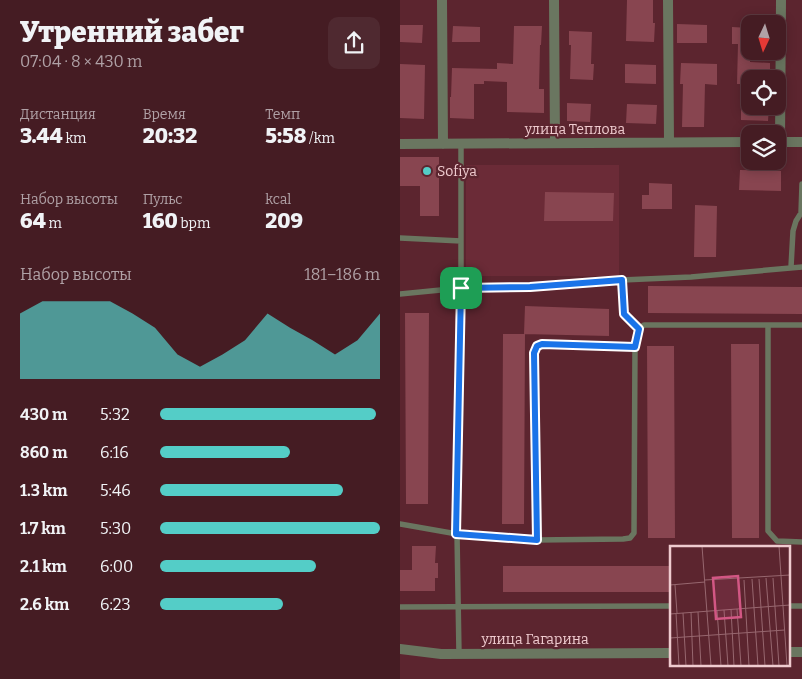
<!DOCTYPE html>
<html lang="ru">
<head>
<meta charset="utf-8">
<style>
	body { margin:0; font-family:Bitter,serif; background:#4f2930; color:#f1f3f6; height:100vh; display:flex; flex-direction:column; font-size:19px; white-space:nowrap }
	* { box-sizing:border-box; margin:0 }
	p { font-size:16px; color:#b0a1a6 }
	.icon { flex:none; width:28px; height:28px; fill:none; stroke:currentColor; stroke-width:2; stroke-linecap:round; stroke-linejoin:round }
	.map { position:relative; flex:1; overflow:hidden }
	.side { display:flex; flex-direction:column; background:#451c23; width:400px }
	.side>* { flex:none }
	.needle { width:32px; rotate:184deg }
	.buttons { position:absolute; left:341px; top:15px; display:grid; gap:10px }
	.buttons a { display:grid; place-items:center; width:45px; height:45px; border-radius:10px; background:#451c23; box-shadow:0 2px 12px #0003,0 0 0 1px #5d3a41; font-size:25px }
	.pin { position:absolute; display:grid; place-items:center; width:42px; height:42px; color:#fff; margin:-21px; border-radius:10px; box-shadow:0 2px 8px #0006 }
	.round { display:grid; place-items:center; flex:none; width:52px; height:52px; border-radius:10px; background:#4f2930 }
	.overview { display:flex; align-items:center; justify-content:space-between; height:85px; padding:0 20px }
	h1 { font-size:28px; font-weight:800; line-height:38px }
	.figures { display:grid; grid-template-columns:repeat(3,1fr); gap:8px; height:85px; padding:5px 20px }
	.figures div { display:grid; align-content:center }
	.figures b { font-size:21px; font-weight:800 }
	.figures small { font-size:14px; font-weight:400 }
	.figures p { font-size:14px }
	.chart { height:140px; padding:10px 20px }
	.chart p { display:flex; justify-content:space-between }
	.chart svg { width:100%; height:90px; margin-top:5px; fill:#54cdc7; opacity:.7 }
	ul { padding:0 20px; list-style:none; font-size:16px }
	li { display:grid; grid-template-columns:80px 60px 1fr; align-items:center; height:38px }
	li i { height:12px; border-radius:6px; background:#54cdc7 }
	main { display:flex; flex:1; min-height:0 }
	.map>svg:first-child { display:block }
	.built { fill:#6b2b37 }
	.building { fill:#884550 }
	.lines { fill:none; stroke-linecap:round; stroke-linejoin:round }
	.path { stroke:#9a6b72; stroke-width:2.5; stroke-dasharray:5 2.5; stroke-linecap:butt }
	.lane { stroke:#6a7660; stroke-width:5.5 }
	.street { stroke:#6a7660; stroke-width:10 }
	.route-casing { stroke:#fff; stroke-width:10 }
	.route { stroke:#1a73e8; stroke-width:6 }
	.poi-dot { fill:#54cdc7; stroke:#5c252f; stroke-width:2 }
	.labels { text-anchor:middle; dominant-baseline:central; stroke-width:4.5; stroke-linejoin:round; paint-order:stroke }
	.street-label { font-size:14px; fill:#efcbcf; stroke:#5c252f }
	.poi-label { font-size:14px; fill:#efcbcf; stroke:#5c252f; text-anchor:start }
	.inset-road { fill:none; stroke:#97676f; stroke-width:1 }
	.view { fill:#d25784; fill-opacity:0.15; stroke:#d25784; stroke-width:2.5 }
	.inset-edge { fill:none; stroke:#efcbcf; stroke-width:2.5 }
</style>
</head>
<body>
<main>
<section class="side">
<div class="overview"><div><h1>Утренний забег</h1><p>07:04 · 8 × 430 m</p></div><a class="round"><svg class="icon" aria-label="share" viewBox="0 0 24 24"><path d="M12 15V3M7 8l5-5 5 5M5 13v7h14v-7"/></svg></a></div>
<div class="figures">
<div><p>Дистанция</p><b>3.44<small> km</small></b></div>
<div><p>Время</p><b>20:32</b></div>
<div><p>Темп</p><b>5:58<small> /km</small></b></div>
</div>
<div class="figures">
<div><p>Набор высоты</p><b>64<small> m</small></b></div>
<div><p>Пульс</p><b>160<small> bpm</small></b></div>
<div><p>kcal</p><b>209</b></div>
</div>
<div class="chart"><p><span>Набор высоты</span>181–186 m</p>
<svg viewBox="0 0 160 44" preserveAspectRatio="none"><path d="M0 44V12L10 6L20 6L30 6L40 6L50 12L60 19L70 32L80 38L90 32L100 25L110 12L120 19L130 25L140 32L150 25L160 12V44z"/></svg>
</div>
<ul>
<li><b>430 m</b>5:32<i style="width:98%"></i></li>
<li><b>860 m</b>6:16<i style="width:59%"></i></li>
<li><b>1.3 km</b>5:46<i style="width:83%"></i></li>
<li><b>1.7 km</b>5:30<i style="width:100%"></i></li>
<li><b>2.1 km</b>6:00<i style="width:71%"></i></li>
<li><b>2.6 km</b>6:23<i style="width:56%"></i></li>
</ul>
</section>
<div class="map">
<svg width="402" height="679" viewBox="0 0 402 679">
	<rect width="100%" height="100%" fill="#5c252f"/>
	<path class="built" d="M66,165H219V276H66Z"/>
	<path class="building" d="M227,0H253V23H255L254,42L226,41Z
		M277,24L307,25V43H277Z
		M0,25H23L22,43L0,42Z
		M53,26L80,27V42H52Z
		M114,26H142L141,45H140L139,89H144V113L107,112V82L84,81V84H74V119L50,118V97H51L52,68L97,69V63L113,64Z
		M332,27L350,28V62L370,63V79H350V84H337L338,44H332Z
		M169,31L192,32L191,64H194L193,80L170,79L171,45H169Z
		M281,63L317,64V85L305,84L304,127H282L283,84H280Z
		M0,64L25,65L24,119L0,118Z
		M225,64L256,65V84L225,83Z
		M167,103L191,104L190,122L167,121Z
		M227,104L257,105L256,124L226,123Z
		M341,106H369L368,121L341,120Z
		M0,157H39V216H20V186H0Z
		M340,170L381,171V191L339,190Z
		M249,183L272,184V209H242V195H249Z
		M145,192L214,193L213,221H144Z
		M295,205L317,206L316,257H294Z
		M248,286L402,287V314L248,313Z
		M125,306L209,309V336L124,334Z
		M5,313H29L28,504H6Z
		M103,334H125L124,524H102Z
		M331,344H359V538H332Z
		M247,346H274L275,538H248Z
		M12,546H36L35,563H38V578H35V591H0V570H12Z
		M103,566H271V592H103Z"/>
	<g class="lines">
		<path class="path" d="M222,289L224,314L233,323"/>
		<path class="lane" d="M0,238L61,241
			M391,267L393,231L396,221L401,213L402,184
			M0,294L61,288L130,287L222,280L291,277L402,267
			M402,325H368V531L377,541L402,542
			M235,347L142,343L137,346L134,353L137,540L223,539L230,538L234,533L235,347L239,329L244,325H368
			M0,524L57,534L137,540
			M388,606H402
			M0,607L271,606
			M59,654L57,534L61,288V143"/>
		<path class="street" d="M42,0L43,144
			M154,0L155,143
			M268,0L269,142
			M378,142H402
			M380,142L381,0
			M0,144L350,142
			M0,649L41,654L271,653
			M388,652H402"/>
	</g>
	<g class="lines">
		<defs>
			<path id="route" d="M222,280L224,314L239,329L235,347L142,344L137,346L134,353L137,540L56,534L61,288L130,287Z"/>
		</defs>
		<use href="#route" class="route-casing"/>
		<use href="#route" class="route"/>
	</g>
	<circle class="poi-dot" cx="27" cy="171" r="5"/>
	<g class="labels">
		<g class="street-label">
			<text x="175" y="129">улица Теплова</text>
			<text x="135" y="639">улица Гагарина</text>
		</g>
		<g class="poi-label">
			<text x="37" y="171">Sofiya</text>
		</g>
	</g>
	<g transform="translate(270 546)">
		<rect width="120" height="120" fill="#5c252f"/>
		<path class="inset-road" d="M32,0L41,120M109,0L117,120M96,32L103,120M103,32L109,120M82,33L88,120M89,33L95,120M35,34L120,29M74,34L79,120M0,39L35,36M5,39L7,67M61,63L64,120M67,63L71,120M47,64L51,120M54,64L58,120M21,66L23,120M28,66L31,120M6,67L9,120M13,67L16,120M0,68L120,59M0,92L115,84M0,100L1,120"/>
		<path class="view" d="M68,30L71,71L46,73L43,32Z"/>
		<rect width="120" height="120" class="inset-edge"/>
	</g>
</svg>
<div class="buttons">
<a><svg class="needle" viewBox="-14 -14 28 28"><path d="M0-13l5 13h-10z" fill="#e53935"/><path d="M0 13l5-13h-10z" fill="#b0a1a6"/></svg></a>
<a><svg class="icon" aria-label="locate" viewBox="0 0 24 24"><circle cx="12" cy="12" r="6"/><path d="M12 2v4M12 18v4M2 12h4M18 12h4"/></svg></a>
<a><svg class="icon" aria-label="layers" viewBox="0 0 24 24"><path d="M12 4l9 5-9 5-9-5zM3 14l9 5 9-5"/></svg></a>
</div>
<div class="pin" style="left:61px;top:288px;background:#1e9e55"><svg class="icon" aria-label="arrive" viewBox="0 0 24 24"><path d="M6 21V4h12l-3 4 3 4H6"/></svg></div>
</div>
</main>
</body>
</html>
